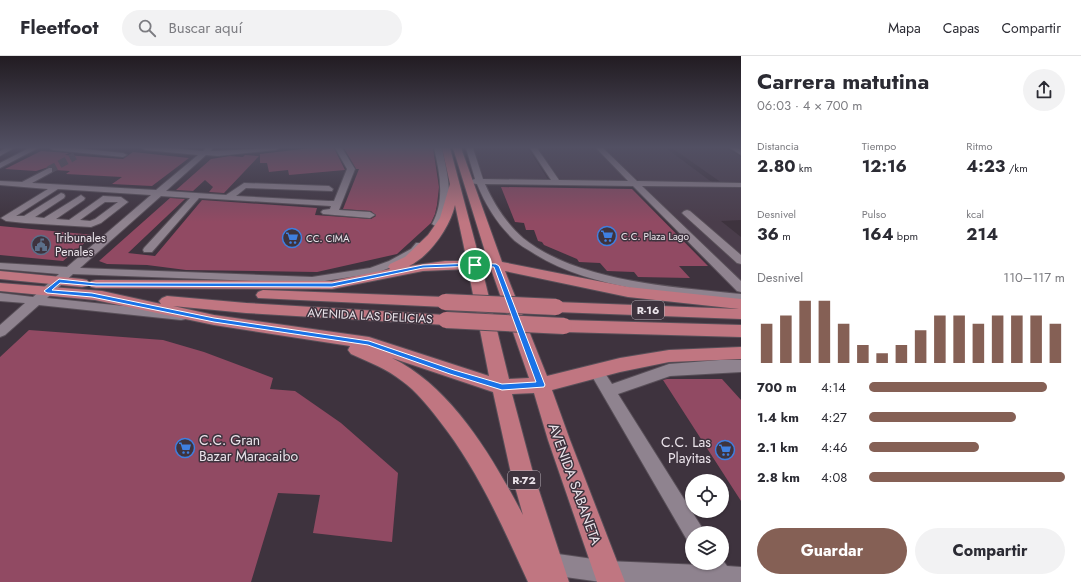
<!DOCTYPE html>
<html lang="es">
<head>
<meta charset="utf-8">
<style>
	body { margin:0; font-family:Jost,sans-serif; background:#f2f2f3; color:#2b2b33; height:100vh; display:flex; flex-direction:column; font-size:15px; white-space:nowrap }
	* { box-sizing:border-box; margin:0 }
	p { font-size:13px; color:#7c7c81 }
	.icon { flex:none; width:22px; height:22px; fill:none; stroke:currentColor; stroke-width:2; stroke-linecap:round; stroke-linejoin:round }
	.map { position:relative; flex:1; overflow:hidden }
	.side { display:flex; flex-direction:column; background:#fff; width:340px }
	.side>* { flex:none }
	.fabs { position:absolute; left:685px; top:418px; display:grid; gap:8px }
	.fabs a { display:grid; place-items:center; width:44px; height:44px; border-radius:50%; background:#fff; box-shadow:0 1px 3px #0004; font-size:20px }
	.pin { position:absolute; display:grid; place-items:center; width:34px; height:34px; color:#fff; margin:-17px; border:2px solid #fff; border-radius:50%; box-shadow:0 1px 4px #0007 }
	.round { display:grid; place-items:center; flex:none; width:42px; height:42px; border-radius:21px; background:#f2f2f3 }
	.overview { display:flex; align-items:center; justify-content:space-between; height:68px; padding:0 16px }
	h1 { font-size:22px; font-weight:700; line-height:30px }
	.metrics { display:grid; grid-template-columns:repeat(3,1fr); gap:6px; height:68px; padding:4px 16px }
	.metrics div { display:grid; align-content:center }
	.metrics b { font-size:17px; font-weight:700 }
	.metrics small { font-size:11px; font-weight:400 }
	.metrics p { font-size:11px }
	.chart { height:112px; padding:8px 16px }
	.chart p { display:flex; justify-content:space-between }
	.chart svg { width:100%; height:72px; margin-top:4px; stroke:#856055; stroke-width:6 }
	.action { display:flex; gap:8px; margin-top:auto; padding:8px 16px }
	.action a { flex:1; height:46px; border-radius:24px; background:#856055; color:#fff; font-size:16px; font-weight:700; line-height:46px; text-align:center }
	.action a+a { background:#f2f2f3; color:#2b2b33 }
	ul { padding:0 16px; list-style:none; font-size:13px }
	li { display:grid; grid-template-columns:64px 48px 1fr; align-items:center; height:30px }
	li i { height:10px; border-radius:5px; background:#856055 }
	header { display:flex; align-items:center; gap:24px; box-sizing:border-box; height:56px; padding:0 20px; background:#fff; border-bottom:1px solid #e1e1e2 }
	header strong { font-size:19px }
	nav { display:flex; gap:22px; margin-inline-start:auto; font-size:14px }
	.search { width:280px; height:36px; background:#f2f2f3; display:flex; align-items:center; gap:10px; box-sizing:border-box; padding:0 14px; border-radius:22px; color:#7c7c81; font-size:15px }
	main { display:flex; flex:1; min-height:0 }
	.map>svg:first-child { display:block }
	.commercial { fill:#4a3d4b }
	.building { fill:#914a63 }
	.lines { fill:none; stroke-linecap:round; stroke-linejoin:round }
	.minor-tunnel { stroke:#584e58; stroke-width:8; stroke-dasharray:8 4; stroke-linecap:butt }
	.minor-casing { stroke:#584f58; stroke-width:2 }
	.major-casing { stroke:#584f58; stroke-width:2 }
	.minor { fill:#8f838f; fill-rule:evenodd }
	.major { fill:#c07681; fill-rule:evenodd }
	.major-bridge-casing { stroke:#584f58; stroke-width:18; stroke-linecap:butt }
	.major-bridge { stroke:#c07681; stroke-width:16 }
	.route { fill:#1a73e8; stroke:#fff; fill-rule:evenodd }
	.labels { text-anchor:middle; dominant-baseline:central; stroke-width:3; stroke-linejoin:round; paint-order:stroke }
	.far-poi-label { font-size:10px; fill:#ebe4eb; stroke:#3e333e; text-anchor:start }
	.shield { fill:#3e333e; stroke:#b7afb7; stroke-width:1 }
	.shield-label { font-size:11px; font-weight:bold; fill:#ebe4eb }
	.poi-label { font-size:12px; fill:#ebe4eb; stroke:#3e333e; text-anchor:start }
	.street-label { font-size:12px; fill:#ebe4eb; stroke:#3e333e }
	.near-poi-label { font-size:14px; fill:#ebe4eb; stroke:#3e333e; text-anchor:start }
	.near-street-label { font-size:14px; fill:#ebe4eb; stroke:#3e333e }
</style>
</head>
<body>
<header>
<strong>Fleetfoot</strong>
<div class="search"><svg class="icon" aria-label="search" viewBox="0 0 24 24"><circle cx="10" cy="10" r="6"/><path d="M15 15l6 6"/></svg>Buscar aquí</div>
<nav><a>Mapa</a><a>Capas</a><a>Compartir</a></nav>
</header>
<main>
<div class="map">
<svg width="741" height="526" viewBox="0 0 741 526">
	<rect width="100%" height="100%" fill="#3e333e"/>
	<path class="commercial" d="M471,92H528L549,125L485,124Z
		M537,92H595L630,126L561,125Z
		M603,92H666L713,127L640,126Z
		M672,92H727L741,101V127H722Z
		M643,130H741V164L721,165L741,181V226Z"/>
	<path class="building" d="M311,92H334L345,114L289,119L288,114L269,116L267,107H260V98Z
		M344,92H433L439,131L437,149L435,158L431,167L397,198L317,216L186,214L147,209L107,208L99,205L170,142L185,143L128,197L155,200L202,144L317,152L315,159L371,163L376,160L371,155L343,153L359,113H356Z
		M41,95L69,97L65,99L123,103L133,96L189,102L152,130L112,128L122,121L66,118L70,115L54,114L52,110L36,115L5,113Z
		M245,99L259,100L224,137L209,136L213,131L205,124L193,135L176,134L211,103L230,100L243,101Z
		M501,131L632,133L708,210H679L690,222L638,221L634,216L607,215L600,207L579,206L577,203L544,189L542,186L538,185L534,174H526L524,167L515,166Z
		M0,170L94,179L63,205L0,199Z
		M29,274L163,284L204,296L273,322L270,333L295,335L341,367L398,417L392,486L313,477L320,439L278,437L251,526H0V301Z
		M667,323H722L741,344V445L663,324Z"/>
	<g class="lines">
		<path class="minor-tunnel" d="M49,114L75,100"/>
		<defs>
			<path id="minor" d="M6,92H14L0,100V95Z
				M29,92H38L0,112V107Z
				M50,92H75L123,97L127,99L123,101L53,94Z
				M142,92H172L203,95L206,92H213L211,95L279,92L276,94L218,100L206,99L166,135L226,139L244,127L329,130L333,133L332,135L246,132L236,140L329,145H334L347,113L335,92H342L355,113L339,154L370,156L375,159L370,162L323,158L321,156L323,154L330,153L331,150L199,142L152,196H144L143,194L144,192L190,142L161,140L80,212L312,221L370,212L389,205L411,193L416,187H424L425,189L419,197L397,209L376,217L312,227L73,218L47,242L181,256L186,257L187,260L186,263L181,264L39,249L5,279L0,281V269L25,247L0,245V237L33,241L59,218L0,213V207L67,211L151,139L58,133L16,160H24L61,137L64,138L65,140L64,142L35,161L44,162L81,139L85,142L84,144L56,163L69,164L103,140L121,141L128,146L101,167L91,171L25,167L6,165L1,162L48,133L0,129V125L22,126L49,112H52V116L32,127L156,134L198,99L145,94ZM105,146H118L95,163L90,165L80,164Z
				M434,92H442C447,117 456,147 440,170L437,171L432,168C445,144 440,118 434,92Z
				M466,92H473L483,123L551,124L530,92H537L559,124L628,125L596,92H603L637,125L741,127V131L642,130L741,225V236L737,235L633,130L485,128C494,148 506,167 523,182C578,226 673,231 741,238V246C673,238 589,234 530,195C525,192 520,189 515,185C498,169 486,150 477,128L470,127L469,125L475,123Z
				M730,92H738L741,94V99Z
				M687,154L690,155L741,199V208L737,207L684,159L682,157L684,155Z
				M720,304H741V316L670,320L618,338L701,470L704,477H692V486L687,484L589,315L591,311L596,309L601,311L612,328L669,308Z
				M551,497L607,505L702,509L701,507H722V503L727,510L741,511V526H601L551,519L543,516L540,508L543,500Z"/>
			<path id="major" d="M442,92H450L480,205H488L453,92H461L502,206L628,231L741,243V263L556,256L551,255L548,251L551,247L556,246L739,253L628,241L505,215L547,320L620,302L669,294L741,291V303L669,306L620,316L552,334L570,384L625,526H597L548,384L534,337L512,338L532,413L569,526H528C502,469 477,412 438,363C428,350 416,335 402,325C387,313 369,306 351,298L348,294L350,290L214,269L95,244L0,235V227L102,235L161,248L159,245L162,242L167,240L246,247L446,259L452,260L454,264L452,268L446,269L246,257L173,250L214,259L369,281L489,320L468,213L423,215L332,233L96,232L91,231L89,228L91,225L96,224L332,225L390,213L388,211L390,208L405,201L428,179L440,162L450,128ZM455,149L467,205H445L409,210C430,200 450,171 455,149ZM482,213H491L529,322L509,323ZM392,302L493,336L510,413L523,459C493,402 452,331 392,302Z
				M0,215L82,223L87,224L89,227L87,230L82,231L0,223Z
				M263,234L445,241L450,243L453,246L450,249L445,251L258,242L256,239L258,236Z
				M564,264L741,269V281L564,276L558,274L556,270L558,266Z"/>
		</defs>
		<use href="#minor" class="minor-casing"/>
		<use href="#major" class="major-casing"/>
		<use href="#minor" class="minor"/>
		<use href="#major" class="major"/>
		<defs>
			<path id="major-bridge" d="M445,246L556,251
				M446,264L564,270"/>
		</defs>
		<use href="#major-bridge" class="major-bridge-casing"/>
		<use href="#major-bridge" class="major-bridge"/>
	</g>
	<linearGradient id="sky" x2="0" y2="1"><stop stop-color="#221c22"/><stop offset="0.55" stop-color="#525063"/><stop offset="1" stop-color="#525063" stop-opacity="0"/></linearGradient>
	<rect width="741" height="166" fill="url(#sky)"/>
	<path class="route" d="M475,207L496,208L499,210L545,329L544,331L502,334L450,318L368,289L214,266L92,241L47,237L44,235L59,223L96,227H332L423,209ZM475,210L494,211L536,326L502,328L454,314L369,285L214,262L92,237L52,234L60,227L96,230L332,231L423,212Z"/>
	<defs>
		<symbol id="supermarket-ring" viewBox="-11 -11 22 22"><circle r="9.5" fill="#3e333e" stroke="#3f7fe0" stroke-width="1.5"/><path d="M-6-5.5h2.5l.6 2H6L4.5 2H-2.5L-4.4-4H-6ZM-1.5 3.2a1.3 1.3 0 1 0 .1 0ZM3 3.2a1.3 1.3 0 1 0 .1 0Z" fill="#3f7fe0"/></symbol>
		<symbol id="civic-ring" viewBox="-11 -11 22 22"><circle r="9.5" fill="#3e333e" stroke="#5c6f8a" stroke-width="1.5"/><path d="M-.6-6.5H3V-4.5H.6V-3L4-1V1h2V6H-6V1h2V-1L-.6-3ZM-1.2 2.5V6h2.4V2.5Z" fill="#5c6f8a"/></symbol>
	</defs>
	<g fill-rule="evenodd">
		<use href="#supermarket-ring" x="596" y="169" width="22" height="22"/>
		<use href="#supermarket-ring" x="281" y="171" width="22" height="22"/>
		<use href="#civic-ring" x="30" y="178" width="22" height="22"/>
		<use href="#supermarket-ring" x="174" y="381" width="22" height="22"/>
		<use href="#supermarket-ring" x="714" y="383" width="22" height="22"/>
	</g>
	<g class="labels">
		<g class="far-poi-label">
			<text x="621" y="180">C.C. Plaza Lago</text>
			<text x="306" y="182">CC. CIMA</text>
		</g>
		<g class="shield">
			<rect x="632" y="245" width="32" height="18" rx="3"/>
			<rect x="508" y="415" width="32" height="18" rx="3"/>
		</g>
		<g class="shield-label">
			<text x="648" y="254">R-16</text>
			<text x="524" y="424">R-72</text>
		</g>
		<g class="poi-label">
			<text x="55" y="182">Tribunales<tspan x="55" dy="14">Penales</tspan></text>
		</g>
		<g class="street-label">
			<text transform="translate(370 260) rotate(3)">AVENIDA LAS DELICIAS</text>
		</g>
		<g class="near-poi-label">
			<text x="199" y="384">C.C. Gran<tspan x="199" dy="16">Bazar Maracaibo</tspan></text>
			<text x="711" y="386" text-anchor="end">C.C. Las<tspan x="711" dy="16">Playitas</tspan></text>
		</g>
		<g class="near-street-label">
			<text transform="translate(575 428) rotate(70)">AVENIDA SABANETA</text>
		</g>
	</g>
</svg>
<div class="fabs">
<a><svg class="icon" aria-label="locate" viewBox="0 0 24 24"><circle cx="12" cy="12" r="6"/><path d="M12 2v4M12 18v4M2 12h4M18 12h4"/></svg></a>
<a><svg class="icon" aria-label="layers" viewBox="0 0 24 24"><path d="M12 4l9 5-9 5-9-5zM3 14l9 5 9-5"/></svg></a>
</div>
<div class="pin" style="left:475px;top:209px;background:#1e9e55"><svg class="icon" aria-label="arrive" viewBox="0 0 24 24"><path d="M6 21V4h12l-3 4 3 4H6"/></svg></div>
</div>
<section class="side">
<div class="overview"><div><h1>Carrera matutina</h1><p>06:03 · 4 × 700 m</p></div><a class="round"><svg class="icon" aria-label="share" viewBox="0 0 24 24"><path d="M12 15V3M7 8l5-5 5 5M5 13v7h14v-7"/></svg></a></div>
<div class="metrics">
<div><p>Distancia</p><b>2.80<small> km</small></b></div>
<div><p>Tiempo</p><b>12:16</b></div>
<div><p>Ritmo</p><b>4:23<small> /km</small></b></div>
</div>
<div class="metrics">
<div><p>Desnivel</p><b>36<small> m</small></b></div>
<div><p>Pulso</p><b>164<small> bpm</small></b></div>
<div><p>kcal</p><b>214</b></div>
</div>
<div class="chart"><p><span>Desnivel</span>110–117 m</p>
<svg viewBox="0 0 160 44" preserveAspectRatio="none"><path d="M5 44V20M15 44V15M25 44V6M35 44V6M45 44V20M55 44V33M65 44V38M75 44V33M85 44V24M95 44V15M105 44V15M115 44V20M125 44V15M135 44V15M145 44V15M155 44V20"/></svg>
</div>
<ul>
<li><b>700 m</b>4:14<i style="width:91%"></i></li>
<li><b>1.4 km</b>4:27<i style="width:75%"></i></li>
<li><b>2.1 km</b>4:46<i style="width:56%"></i></li>
<li><b>2.8 km</b>4:08<i style="width:100%"></i></li>
</ul>
<div class="action"><a>Guardar</a><a>Compartir</a></div>
</section>
</main>
</body>
</html>
